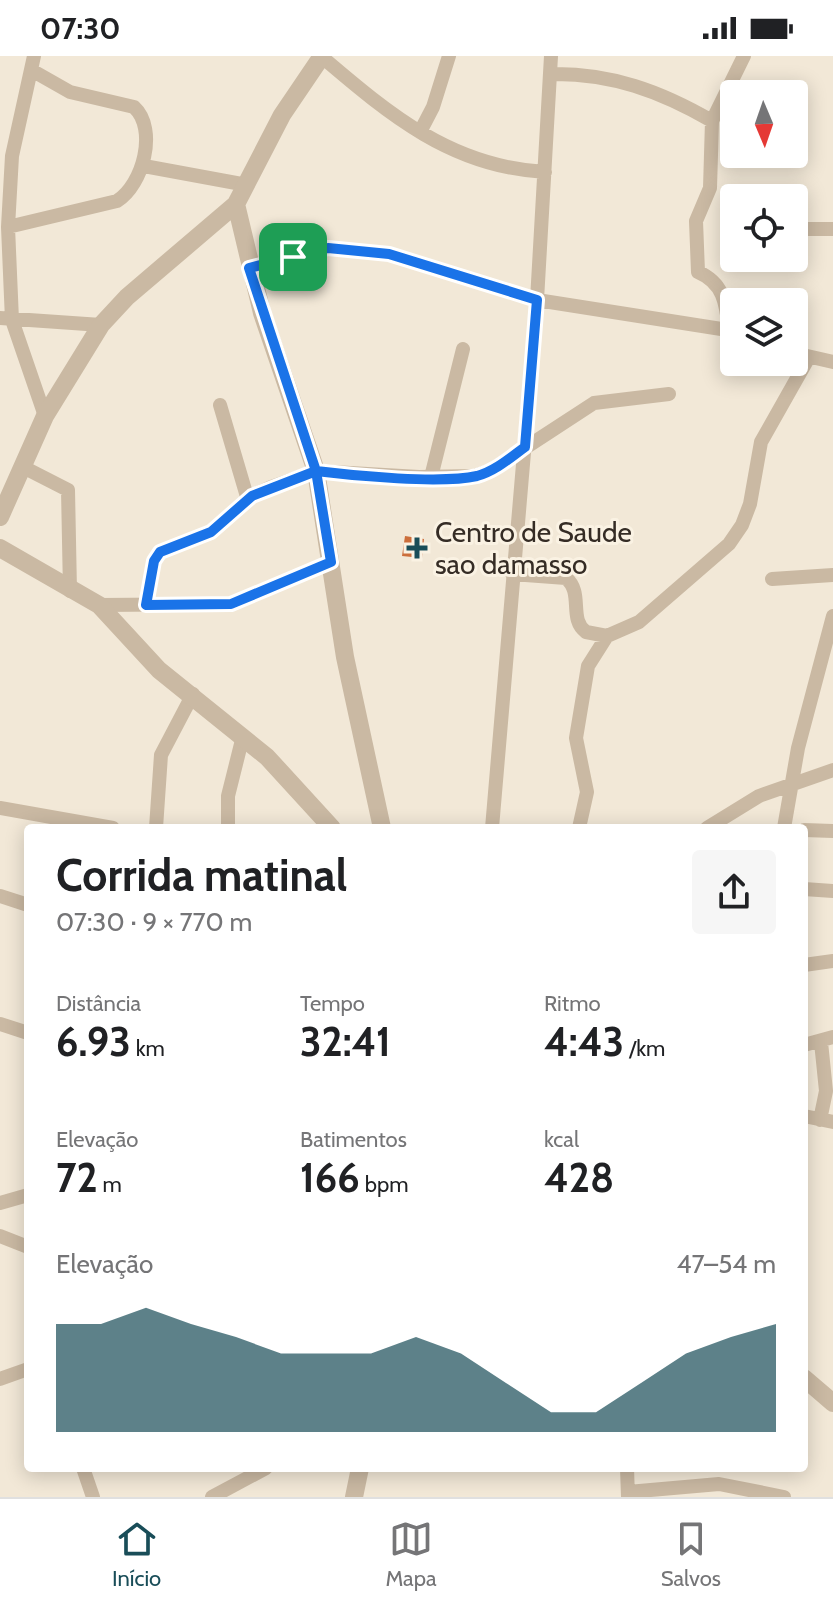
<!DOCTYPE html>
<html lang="pt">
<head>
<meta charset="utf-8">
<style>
	body { margin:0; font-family:Cabin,sans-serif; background:#f6f6f6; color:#202124; height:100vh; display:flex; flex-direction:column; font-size:30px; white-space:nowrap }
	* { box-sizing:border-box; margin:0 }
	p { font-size:26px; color:#757577 }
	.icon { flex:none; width:44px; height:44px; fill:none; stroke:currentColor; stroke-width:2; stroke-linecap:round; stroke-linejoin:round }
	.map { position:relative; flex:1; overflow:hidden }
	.panel { position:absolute; left:24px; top:768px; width:784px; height:648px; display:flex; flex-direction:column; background:#fff; border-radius:8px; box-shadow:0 4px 20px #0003 }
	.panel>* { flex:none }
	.needle { width:52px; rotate:178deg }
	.buttons { position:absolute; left:720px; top:24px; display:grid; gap:16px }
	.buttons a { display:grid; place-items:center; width:88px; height:88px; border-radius:8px; background:#fff; box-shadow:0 4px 20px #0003; font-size:40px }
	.pin { position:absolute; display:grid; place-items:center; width:68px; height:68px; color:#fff; margin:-34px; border-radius:16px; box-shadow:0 4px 12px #0006 }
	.round { display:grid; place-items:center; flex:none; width:84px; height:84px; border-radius:8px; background:#f6f6f6 }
	.headline { display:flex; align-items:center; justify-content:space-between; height:136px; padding:0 32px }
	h1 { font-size:44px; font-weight:700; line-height:60px }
	.figures { display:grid; grid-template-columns:repeat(3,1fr); gap:12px; height:136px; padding:8px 32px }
	.figures div { display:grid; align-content:center }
	.figures b { font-size:40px; font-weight:700 }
	.figures small { font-size:22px; font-weight:400 }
	.figures p { font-size:22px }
	.chart { height:224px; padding:16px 32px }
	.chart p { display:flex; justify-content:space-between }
	.chart svg { width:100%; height:144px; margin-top:8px; fill:#194d58; opacity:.7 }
	.status { display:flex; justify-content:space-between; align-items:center; height:56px; padding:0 40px; background:#fff; direction:ltr }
	.status svg { height:22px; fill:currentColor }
	.dock { display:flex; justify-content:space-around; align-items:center; height:112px; border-top:2px solid #e0e0e0; background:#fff; font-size:22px; color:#757577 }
	.dock a { display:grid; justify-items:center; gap:4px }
	.dock .current { color:#194d58 }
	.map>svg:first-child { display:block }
	.building { fill:#cc6e3b }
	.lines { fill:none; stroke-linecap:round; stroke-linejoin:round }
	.minor { stroke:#cab9a3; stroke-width:14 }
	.tertiary { stroke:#cab9a3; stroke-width:18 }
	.route-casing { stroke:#fff; stroke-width:16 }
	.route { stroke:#1a73e8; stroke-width:10 }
	.poi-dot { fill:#194d58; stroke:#faf2e3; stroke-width:3 }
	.labels { text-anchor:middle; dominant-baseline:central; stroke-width:6; stroke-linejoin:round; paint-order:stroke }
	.poi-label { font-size:28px; fill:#352c25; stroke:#faf2e3; text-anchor:start }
</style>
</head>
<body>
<div class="status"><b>07:30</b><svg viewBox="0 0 49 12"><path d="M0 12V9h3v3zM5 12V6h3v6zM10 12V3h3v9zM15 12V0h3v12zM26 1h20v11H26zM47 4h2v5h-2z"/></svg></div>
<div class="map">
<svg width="833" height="1441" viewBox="0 0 833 1441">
	<rect width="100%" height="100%" fill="#f2e8d7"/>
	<path class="building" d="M405,480L424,483L422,502L402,500Z"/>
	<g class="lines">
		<path class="minor" d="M34,0L12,100L8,171L12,264L45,360
			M322,1C390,59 452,111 545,116
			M551,18C611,17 660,35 712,65
			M420,76L433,51L449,0
			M144,110L247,129
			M8,171L117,145C143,129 158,73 134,51L70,36L33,15
			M794,173H833
			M249,212L328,192L389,198L537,244L734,275
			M0,262L101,269
			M729,273C726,248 724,227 698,216L696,165L710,132L712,65L744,0
			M794,297L833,306
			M220,349L248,444
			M23,411L68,434L70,535
			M431,421L463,293
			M512,518L566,522C584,537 568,563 586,576L607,580L639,566L729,488L742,469L750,448L761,386L809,301
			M772,523L833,519
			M99,549L231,548L331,506
			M146,549L154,505L160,496L211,476L252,440L271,431L316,415L419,421L475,420L490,415L594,347L669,338
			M0,752L113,772
			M156,772L161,699L193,638
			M228,772V740L243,680
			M492,772L537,244L551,0
			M579,772L587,736L576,682L588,610L607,580
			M707,772L759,740L833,714
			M784,772L798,692L833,560
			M804,774L833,775
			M804,833L833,835
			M0,840L28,849
			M804,909L833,905
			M0,968L28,977
			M804,989L833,981
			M804,1060L833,1066
			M820,1064L826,1035L821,986
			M0,1147L28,1139
			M0,1180L28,1191
			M0,1323L28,1313
			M83,1412L93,1441
			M627,1412L628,1441
			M628,1436L719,1428L784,1441
			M212,1441L266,1412"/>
		<path class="tertiary" d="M236,148L262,257L316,415L345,601L382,772
			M0,461L45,360L101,269L127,241L236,148L282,59L322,0
			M0,492L99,549L159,614L267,701L332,772
			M804,1322L833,1347
			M354,1441L360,1412"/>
	</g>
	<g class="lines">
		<defs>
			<path id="route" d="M293,201L249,212L316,415L252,440L211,476L160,496L154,505L146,549L231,548L331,506L316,415C355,420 441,428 477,420C495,415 510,402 525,391L537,244L389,198L328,192L293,201"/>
		</defs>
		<use href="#route" class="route-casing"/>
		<use href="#route" class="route"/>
	</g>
	<path class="poi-dot" d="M413 480h8v8h8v8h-8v8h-8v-8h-8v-8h8z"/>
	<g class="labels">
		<g class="poi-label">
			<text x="435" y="476">Centro de Saude<tspan x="435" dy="32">sao damasso</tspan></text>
		</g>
	</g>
</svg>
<div class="buttons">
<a><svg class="needle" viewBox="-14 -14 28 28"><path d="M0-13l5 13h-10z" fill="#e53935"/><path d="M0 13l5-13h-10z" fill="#757577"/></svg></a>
<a><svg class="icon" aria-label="locate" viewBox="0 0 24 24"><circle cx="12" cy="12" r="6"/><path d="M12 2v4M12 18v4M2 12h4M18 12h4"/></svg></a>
<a><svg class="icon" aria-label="layers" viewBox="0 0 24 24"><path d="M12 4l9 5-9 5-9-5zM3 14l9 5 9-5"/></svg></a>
</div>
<div class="pin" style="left:293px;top:201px;background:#1e9e55"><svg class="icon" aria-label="arrive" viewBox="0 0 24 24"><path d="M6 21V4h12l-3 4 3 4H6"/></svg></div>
<section class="panel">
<div class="headline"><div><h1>Corrida matinal</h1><p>07:30 · 9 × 770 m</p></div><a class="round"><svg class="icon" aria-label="share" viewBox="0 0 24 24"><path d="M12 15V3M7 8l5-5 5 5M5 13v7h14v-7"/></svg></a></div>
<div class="figures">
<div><p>Distância</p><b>6.93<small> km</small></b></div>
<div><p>Tempo</p><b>32:41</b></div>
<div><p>Ritmo</p><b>4:43<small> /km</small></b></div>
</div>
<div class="figures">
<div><p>Elevação</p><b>72<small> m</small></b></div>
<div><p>Batimentos</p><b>166<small> bpm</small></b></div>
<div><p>kcal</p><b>428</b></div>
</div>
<div class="chart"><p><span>Elevação</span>47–54 m</p>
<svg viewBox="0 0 160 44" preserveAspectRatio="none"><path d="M0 44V11L10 11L20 6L30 11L40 15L50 20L60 20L70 20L80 15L90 20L100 29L110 38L120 38L130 29L140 20L150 15L160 11V44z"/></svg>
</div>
</section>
</div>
<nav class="dock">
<a class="current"><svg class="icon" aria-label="home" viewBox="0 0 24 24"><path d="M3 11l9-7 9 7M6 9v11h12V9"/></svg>Início</a>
<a><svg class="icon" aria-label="map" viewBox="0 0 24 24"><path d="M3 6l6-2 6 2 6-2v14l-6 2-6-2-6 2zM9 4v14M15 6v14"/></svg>Mapa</a>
<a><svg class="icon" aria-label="saved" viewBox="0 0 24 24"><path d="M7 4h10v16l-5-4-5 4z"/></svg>Salvos</a>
</nav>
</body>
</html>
